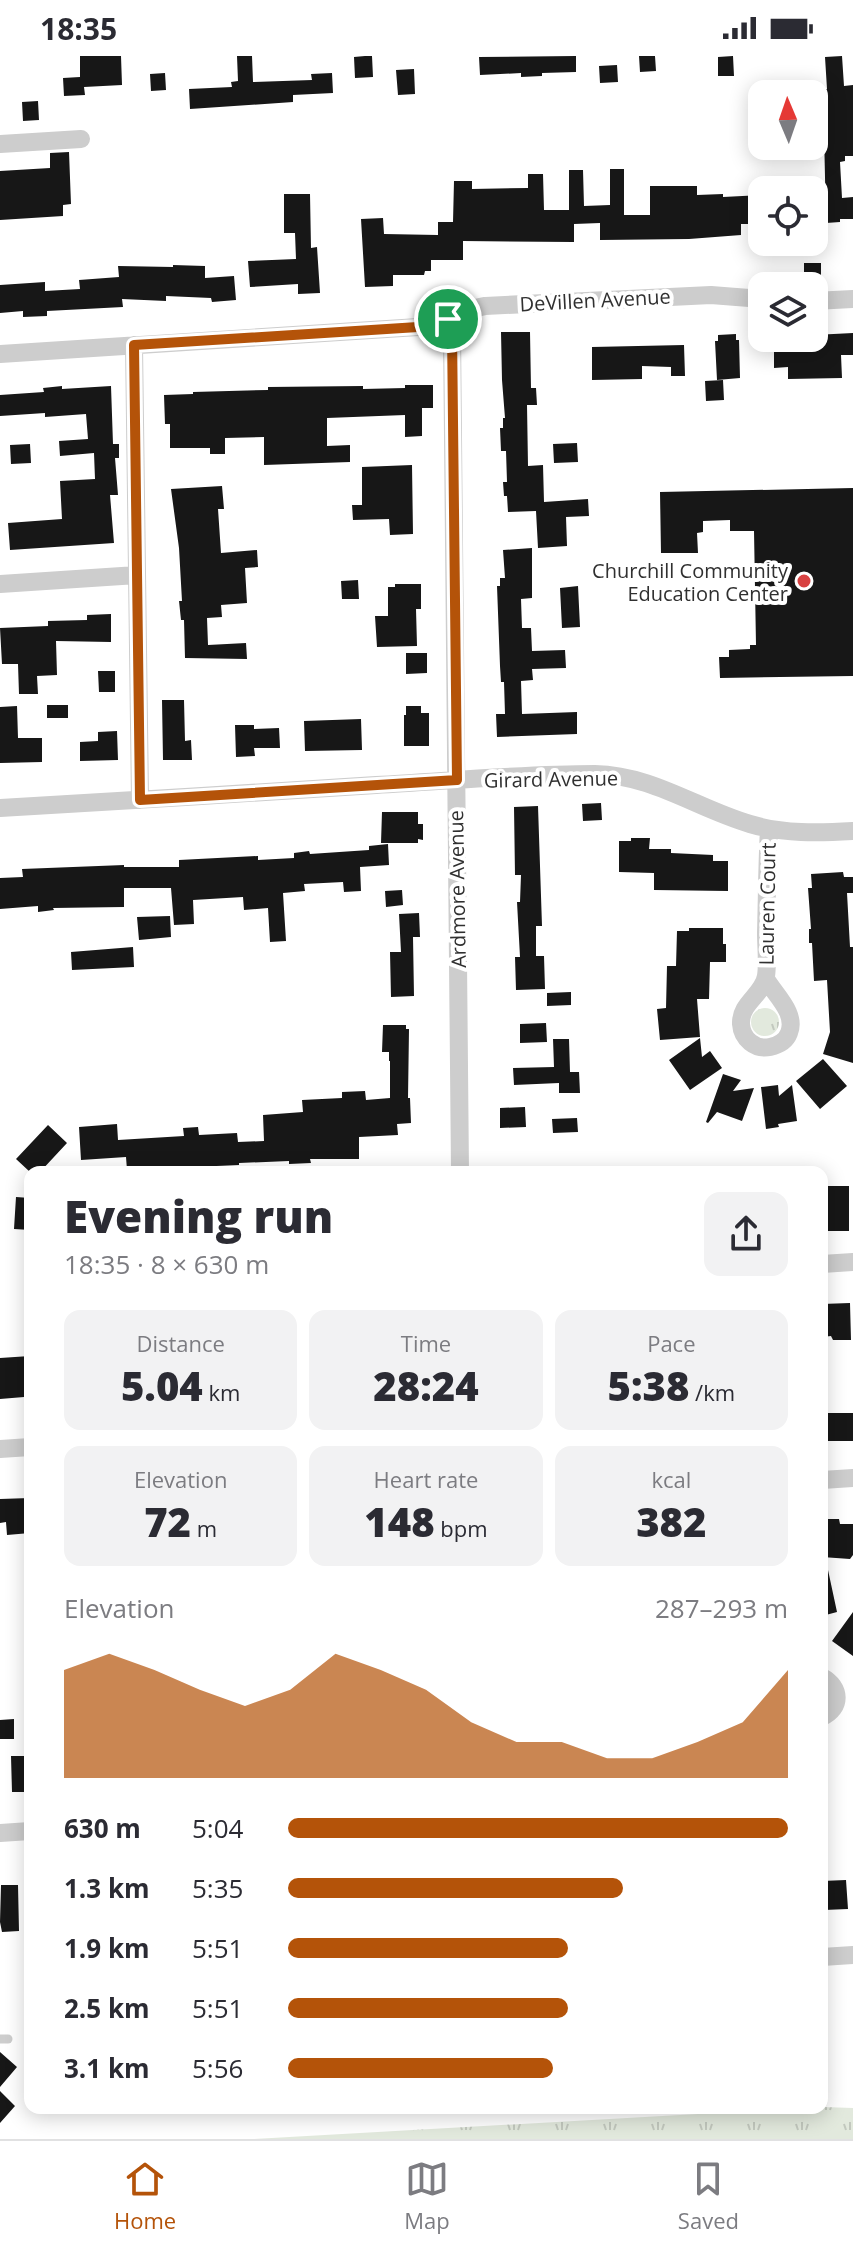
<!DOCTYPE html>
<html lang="en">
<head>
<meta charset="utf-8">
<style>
	body { margin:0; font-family:"Open Sans",sans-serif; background:#f2f2f3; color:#2b2b33; height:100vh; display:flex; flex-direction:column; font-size:30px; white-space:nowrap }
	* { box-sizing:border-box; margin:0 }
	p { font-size:26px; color:#7c7c81 }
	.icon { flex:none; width:44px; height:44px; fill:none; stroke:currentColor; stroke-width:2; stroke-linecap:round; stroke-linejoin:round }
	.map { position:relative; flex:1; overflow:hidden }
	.details { position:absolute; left:24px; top:1110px; width:804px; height:948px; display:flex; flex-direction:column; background:#fff; border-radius:16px; box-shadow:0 4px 20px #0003 }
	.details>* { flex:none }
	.needle { width:52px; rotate:358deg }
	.controls { position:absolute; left:748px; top:24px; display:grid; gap:16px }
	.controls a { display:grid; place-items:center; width:80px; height:80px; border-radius:16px; background:#fff; box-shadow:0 4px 20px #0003; font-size:40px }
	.pin { position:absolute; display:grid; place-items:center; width:68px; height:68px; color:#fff; margin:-34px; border:4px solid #fff; border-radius:50%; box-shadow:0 2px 8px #0007 }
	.round { display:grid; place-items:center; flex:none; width:84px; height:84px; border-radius:16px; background:#f2f2f3 }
	.summary { display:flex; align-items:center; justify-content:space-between; height:136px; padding:0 40px }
	h1 { font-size:44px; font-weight:800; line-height:60px }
	.figures { display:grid; grid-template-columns:repeat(3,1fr); gap:12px; height:136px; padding:8px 40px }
	.figures div { display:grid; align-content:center; border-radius:16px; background:#f2f2f3; text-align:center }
	.figures b { font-size:40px; font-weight:800 }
	.figures small { font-size:22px; font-weight:400 }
	.figures p { font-size:22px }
	.chart { height:224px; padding:16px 40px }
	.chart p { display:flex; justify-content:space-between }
	.chart svg { width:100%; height:144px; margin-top:8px; fill:#b45309; opacity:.7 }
	ul { padding:0 40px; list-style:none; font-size:26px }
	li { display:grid; grid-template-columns:128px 96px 1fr; align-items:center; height:60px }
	li i { height:20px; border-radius:10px; background:#b45309 }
	.status { display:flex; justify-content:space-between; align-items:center; height:56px; padding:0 40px; background:#fff; direction:ltr }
	.status svg { height:22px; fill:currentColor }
	.tabs { display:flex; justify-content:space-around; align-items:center; height:112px; border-top:2px solid #e1e1e2; background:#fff; font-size:22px; color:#7c7c81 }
	.tabs a { display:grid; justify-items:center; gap:4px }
	.tabs .current { color:#b45309 }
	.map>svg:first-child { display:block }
	.grass { fill:url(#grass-tufts) }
	.building { fill:#171717 }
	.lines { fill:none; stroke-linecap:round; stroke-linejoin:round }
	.lane { stroke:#cdcdcd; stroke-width:9 }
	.street { stroke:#cdcdcd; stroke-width:18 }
	.route-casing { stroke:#fff; stroke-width:16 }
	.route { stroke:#b45309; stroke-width:10 }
	.poi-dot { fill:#d84242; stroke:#fff; stroke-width:3 }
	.labels { text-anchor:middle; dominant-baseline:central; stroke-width:8; stroke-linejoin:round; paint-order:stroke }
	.street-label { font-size:20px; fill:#303030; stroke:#fff }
	.poi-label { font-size:20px; fill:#303030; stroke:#fff; text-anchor:end }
</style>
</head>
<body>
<div class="status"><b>18:35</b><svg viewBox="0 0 49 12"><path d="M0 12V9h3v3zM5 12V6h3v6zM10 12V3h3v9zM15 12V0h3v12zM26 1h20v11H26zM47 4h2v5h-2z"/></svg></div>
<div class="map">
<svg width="853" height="2083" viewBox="0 0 853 2083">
	<defs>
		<pattern id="grass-tufts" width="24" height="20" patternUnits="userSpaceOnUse" patternTransform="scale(2)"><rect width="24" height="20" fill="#e2e9dd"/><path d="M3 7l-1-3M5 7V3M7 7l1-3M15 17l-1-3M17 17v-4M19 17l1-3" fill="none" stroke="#c2c8be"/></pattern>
	</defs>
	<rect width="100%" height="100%" fill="#fff"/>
	<path class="grass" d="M751 966a14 14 0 1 1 28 0a14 14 0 1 1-28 0Z
		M823,2051L853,2052V2083H254Z"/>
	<path class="building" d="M80,0H121L122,29L84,31L85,39L64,40L63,22L80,21Z
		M237,0H252L253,26L312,24L311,18L332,17L333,37L293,39V46L190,53L189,33L232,31L231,26L238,25Z
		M365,0H372L373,21L355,22L354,1Z
		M576,0V16L542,17V20L521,21V17L480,19L479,1Z
		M639,0H655L656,15L640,16Z
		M733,0L734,20H718V1Z
		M842,0L844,30L853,29V100H845V105L840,106L842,142L853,141V163H840V166L826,167L824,76H814V58L824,57L823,33H827L825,1Z
		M617,9L618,26L600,27L599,10Z
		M414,13L415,38L398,39L396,14Z
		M165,17L166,34L151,35L150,18Z
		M38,45L39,64L23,65L22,46Z
		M69,96L71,148L63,149V160L0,164V115L50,112V97Z
		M610,113H624V159H650V130H697V139L723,138V141L762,139V158H748L749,168H741V179L689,183L600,184V167L574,168V186L463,185V204H431V215H425L424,219H393V230L365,231L361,163L383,162L384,178L438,179V166H453L454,125H472V133L528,132V118H543L544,154H569V114H583L584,150L610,149Z
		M284,138H310L311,192L317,191L320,237L298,238V228L250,231L248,205L296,203L295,177H284Z
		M804,207H821V224H804Z
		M173,209L205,210V222L234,220L236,244L212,246L211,242L166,240V245L122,243L123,251L47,255V260L23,261V255L0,257V229L45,226V235L80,233L79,224L119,221L118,210L173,211Z
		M501,276H530L531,332H536L537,349H527L528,410L543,409L544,446L588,443L589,460L566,461L567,490L538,492L536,455L508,456L507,440H504L503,426H507L506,395H501L500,372H503V362H505L502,324Z
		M853,277V299H841L842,322L788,323V311L774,312V282H814V279Z
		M736,278V284H739L740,322L717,324L715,285H718V279Z
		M684,289L685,320H671V311L642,310V323L592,324V291Z
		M723,324L724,344L706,345L705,325Z
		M405,329H433V352H422V380L405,381V359L327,362V390L350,389V406L264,409V381L225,382V398H210V392H170V368H165L164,339L193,338V336L268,334V331L363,330V333L405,332Z
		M62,330V333L111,330L113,388H119V402H115L118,439H110L114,487L10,494L8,467L62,463L60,425L95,423L94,397L60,400L59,385L88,383L86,358L45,361V357L0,360V339L44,336L43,332Z
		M577,387L578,406L554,407L553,388Z
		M30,388L31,407L11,408L10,389Z
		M412,409L413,478L390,479L389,463L353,464L352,449H362V411Z
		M222,430L224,453H218L221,497L257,494L258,511L245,512L247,547L221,549L222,561L207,562L208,589L246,587L247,603L185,602L184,564H181L179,545H182L179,492L171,433Z
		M853,432V620L720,622L719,601H729V594L750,593V589H756L754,475H730V464L703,465V476L697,477L698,497H661L660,436Z
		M532,492V542L521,543L522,572H531L532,595L565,594L566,612L532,613L533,624L521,625L522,658L577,656V678L497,681L496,658H505L504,626H501L500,610L497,530H500V522H505L503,494Z
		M358,524L359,543H342L341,525Z
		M395,528H421V553H416L417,590L377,591L375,560H388V531H395Z
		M578,530L580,571L562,572L560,532Z
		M111,558V586L56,585L57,619L37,620L38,638H19L18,608H2L0,572L48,570V565L87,564V559Z
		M406,597H427V617L406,618Z
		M98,615H115V636H99Z
		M162,644H184L185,685L191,684L192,704H163Z
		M47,649H68V662H47Z
		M17,650L18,682H42V706L0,707V651Z
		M406,650H421V657H429V690H404V659H406Z
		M361,663L362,694L305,695L304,665Z
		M235,669H254V673L279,672L280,692H254L255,700L236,701Z
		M117,675L118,704L80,705V686L98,685V676Z
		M601,747L602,764L583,765L582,748Z
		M538,750L542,870H536V900H544L545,933L516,934L515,901H520L517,846H520L521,819H515L514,751Z
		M382,756H418V768H423V784L418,783V787H381Z
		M631,782H650L649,793H671V797L713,799V805H728V835L654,834V817L619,816V785H631Z
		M388,788L389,809L360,811L361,835L344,836L343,826L304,828L305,835L283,837L286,885L270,886L268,852L244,854L243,841L193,844L194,868L174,869L171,832H124V851L53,852L54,854L38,856V850L0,853V822L23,821L22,813L124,809V811H179V804L258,800V804L294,802V797L309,795L310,798L369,794V790Z
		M843,816L844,821H853V837H847L850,891H853V1007L823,998L830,976L827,924L814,925L812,887H809V873H811L808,832H812L811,818Z
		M402,834L403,849L386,851L385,835Z
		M419,857L420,881H413L414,940L391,941L390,896H401L399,858Z
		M170,860L171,881L139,884L137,861Z
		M689,872H723V888H726V906H710L709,943H697L700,981L660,984L657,953L666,952L667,910H676L677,875H689Z
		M133,891L134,911L72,914L71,896Z
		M571,936V949L547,950V937Z
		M546,967L547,986L520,987V968Z
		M383,969H406V973H409L408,1042H410L411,1067L397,1068L398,1079L359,1081V1103H310L311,1107L289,1108V1105L239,1107V1109L127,1114L126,1101L81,1104L79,1071L117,1068L118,1084L184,1080L183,1072L198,1071L199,1079L237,1077L238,1086L264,1085L263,1059L303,1056L302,1044L342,1042V1036L365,1035L366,1044L390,1042V1005H389V996H382Z
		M700,982L702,1001L710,995L722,1012L690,1034L669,1004Z
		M553,983H569L570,1016H579L580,1037H559V1027L514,1029L513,1012L554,1011Z
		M823,1003L847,1030L820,1053L796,1025Z
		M723,1018L741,1024L733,1035L754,1032L742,1065L717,1056L708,1067L706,1066Z
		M778,1029L779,1040L792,1029L797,1065L778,1068L779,1071L766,1073L761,1031Z
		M525,1051L526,1071L500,1072V1052Z
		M577,1062L578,1076L553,1077L552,1063Z
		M48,1069L67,1087L40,1116H30L16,1103Z
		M828,1130H849V1175H828Z
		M16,1141L30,1142V1174L14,1173Z
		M850,1247L851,1284H833L831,1280L822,1281V1248Z
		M30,1300V1339H24V1341L0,1343V1302Z
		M822,1357H853V1385H822Z
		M30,1442V1477L7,1479L6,1466L0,1467V1443Z
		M822,1463H839L840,1468H853V1499L850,1503L822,1501Z
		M828,1514L837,1556L822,1560V1515Z
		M853,1556V1600L832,1585Z
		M14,1663V1683H0V1664Z
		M11,1700H30V1736H12Z
		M846,1824L848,1853L824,1854L822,1825Z
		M1,1829H18L19,1875L2,1876L0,1866Z
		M0,1996L17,2011L0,2031Z
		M0,2035L15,2050L0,2067Z"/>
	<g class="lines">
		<path class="lane" d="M0,1983H8"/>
		<path class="street" d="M0,88L81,83
			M814,245L853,243
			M448,263L452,275L460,1116
			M134,289L140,744
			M0,298L418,271C442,268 461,254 485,250L711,239L762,243
			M0,528L137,519
			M0,752C125,745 251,737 376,729C449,725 522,718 595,718C652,719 698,753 750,768C783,778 819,777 853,775
			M766,923C775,939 797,957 789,977C786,985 779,989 770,991C755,994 742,983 741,968C740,947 763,939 766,920C768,907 766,891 766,877C767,842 767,808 769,773
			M822,1208L853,1206
			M0,1393L30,1391
			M822,1424L853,1422
			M822,1621C841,1631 842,1652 822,1661
			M0,1777L30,1775
			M822,1901L853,1899"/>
	</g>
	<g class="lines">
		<defs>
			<path id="route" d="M448,263L452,275L457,724L140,744L134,289L418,271L438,268Z"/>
		</defs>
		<use href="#route" class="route-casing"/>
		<use href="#route" class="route"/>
	</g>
	<circle class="poi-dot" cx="804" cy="525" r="8"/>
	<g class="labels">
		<g class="street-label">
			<text transform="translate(595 244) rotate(-3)">DeVillen Avenue</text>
			<text transform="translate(551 723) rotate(-1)">Girard Avenue</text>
			<text transform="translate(457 833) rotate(-91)">Ardmore Avenue</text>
			<text transform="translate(767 848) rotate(-89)">Lauren Court</text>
		</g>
		<g class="poi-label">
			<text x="788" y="514">Churchill Community<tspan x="788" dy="23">Education Center</tspan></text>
		</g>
	</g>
</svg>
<div class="controls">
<a><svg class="needle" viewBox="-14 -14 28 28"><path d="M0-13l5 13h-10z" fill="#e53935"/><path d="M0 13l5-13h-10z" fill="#7c7c81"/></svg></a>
<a><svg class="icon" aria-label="locate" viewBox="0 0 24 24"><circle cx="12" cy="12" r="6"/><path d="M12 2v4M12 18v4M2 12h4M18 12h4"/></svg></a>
<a><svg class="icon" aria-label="layers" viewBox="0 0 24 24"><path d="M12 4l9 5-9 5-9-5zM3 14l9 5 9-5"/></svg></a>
</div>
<div class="pin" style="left:448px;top:263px;background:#1e9e55"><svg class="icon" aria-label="arrive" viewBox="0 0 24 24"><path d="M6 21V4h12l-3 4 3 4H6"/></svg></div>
<section class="details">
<div class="summary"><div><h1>Evening run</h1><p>18:35 · 8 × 630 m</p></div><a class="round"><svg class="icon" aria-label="share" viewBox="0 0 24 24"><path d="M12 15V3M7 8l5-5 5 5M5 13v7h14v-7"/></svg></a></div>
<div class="figures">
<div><p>Distance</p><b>5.04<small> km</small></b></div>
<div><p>Time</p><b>28:24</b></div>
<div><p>Pace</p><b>5:38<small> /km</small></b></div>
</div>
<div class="figures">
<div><p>Elevation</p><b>72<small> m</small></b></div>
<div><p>Heart rate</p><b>148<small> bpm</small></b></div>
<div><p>kcal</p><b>382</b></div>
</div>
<div class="chart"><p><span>Elevation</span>287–293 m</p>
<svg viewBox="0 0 160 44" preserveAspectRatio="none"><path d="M0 44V11L10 6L20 11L30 17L40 22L50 17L60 6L70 11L80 17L90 27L100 33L110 33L120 38L130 38L140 33L150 27L160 11V44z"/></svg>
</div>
<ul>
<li><b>630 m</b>5:04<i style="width:100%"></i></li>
<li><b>1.3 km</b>5:35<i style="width:67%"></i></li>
<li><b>1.9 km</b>5:51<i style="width:56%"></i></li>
<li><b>2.5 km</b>5:51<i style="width:56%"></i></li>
<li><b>3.1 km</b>5:56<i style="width:53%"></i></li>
</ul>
</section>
</div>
<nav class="tabs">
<a class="current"><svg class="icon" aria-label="home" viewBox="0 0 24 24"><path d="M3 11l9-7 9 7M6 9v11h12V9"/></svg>Home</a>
<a><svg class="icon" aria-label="map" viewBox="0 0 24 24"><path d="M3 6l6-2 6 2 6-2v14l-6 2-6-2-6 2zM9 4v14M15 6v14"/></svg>Map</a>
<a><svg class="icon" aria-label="saved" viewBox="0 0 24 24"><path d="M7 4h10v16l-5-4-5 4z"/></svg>Saved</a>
</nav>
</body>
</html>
